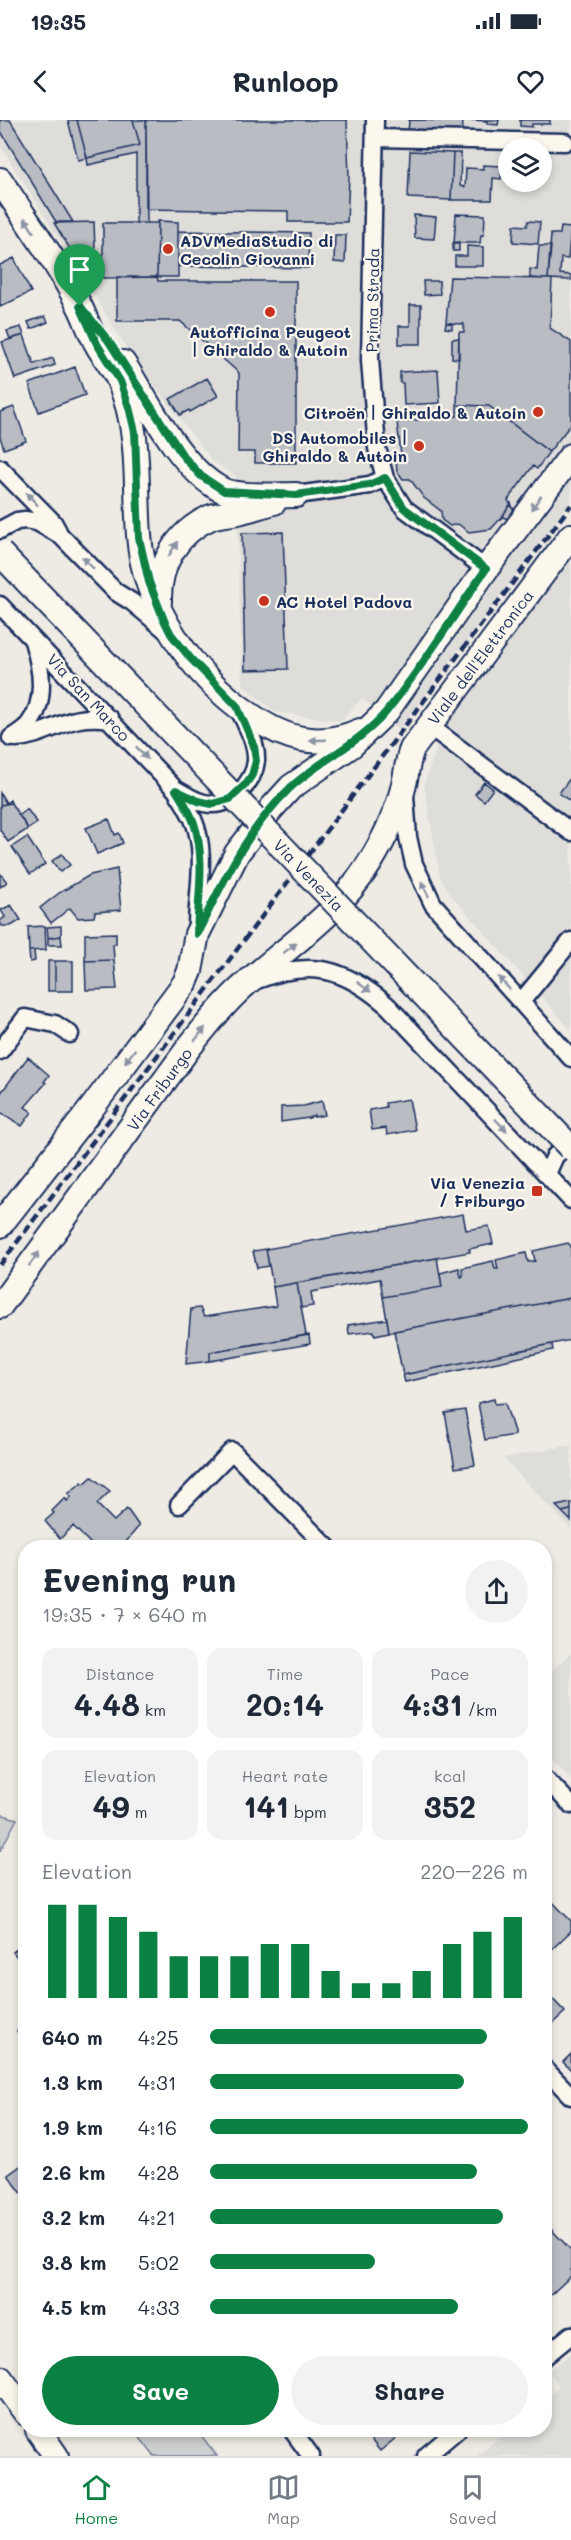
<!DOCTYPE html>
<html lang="en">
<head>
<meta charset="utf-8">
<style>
	body { margin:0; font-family:Mali,sans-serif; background:#f2f2f3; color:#1f2937; height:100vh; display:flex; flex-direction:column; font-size:22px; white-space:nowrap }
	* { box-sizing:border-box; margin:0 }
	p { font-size:20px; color:#747a83 }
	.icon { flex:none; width:33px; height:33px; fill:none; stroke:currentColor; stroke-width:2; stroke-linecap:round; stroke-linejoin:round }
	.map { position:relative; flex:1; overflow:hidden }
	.drawer { position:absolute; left:18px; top:1420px; width:534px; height:897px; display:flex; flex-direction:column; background:#fff; border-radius:24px; box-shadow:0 3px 9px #0003 }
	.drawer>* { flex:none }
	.buttons { position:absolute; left:498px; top:18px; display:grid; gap:12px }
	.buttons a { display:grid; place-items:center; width:54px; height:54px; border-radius:50%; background:#fff; box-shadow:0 3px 9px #0003; font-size:30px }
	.pin { position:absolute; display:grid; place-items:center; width:51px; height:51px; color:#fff; margin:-62px -26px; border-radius:50% 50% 50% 0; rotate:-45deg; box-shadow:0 0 6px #0007 }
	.pin .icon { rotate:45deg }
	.round { display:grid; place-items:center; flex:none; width:63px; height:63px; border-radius:32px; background:#f2f2f3 }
	.summary { display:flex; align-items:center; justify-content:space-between; height:102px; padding:0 24px }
	h1 { font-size:33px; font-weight:700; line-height:45px }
	.metrics { display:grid; grid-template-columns:repeat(3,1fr); gap:9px; height:102px; padding:6px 24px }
	.metrics div { display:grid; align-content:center; border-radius:15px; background:#f2f2f3; text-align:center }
	.metrics b { font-size:30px; font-weight:700 }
	.metrics small { font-size:16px; font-weight:400 }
	.metrics p { font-size:16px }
	.chart { height:168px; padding:12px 24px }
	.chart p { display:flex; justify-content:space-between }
	.chart svg { width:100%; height:108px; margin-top:6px; stroke:#0b8043; stroke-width:6 }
	.primary-button { display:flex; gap:12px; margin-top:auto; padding:12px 24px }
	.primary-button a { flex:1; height:69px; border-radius:36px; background:#0b8043; color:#fff; font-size:24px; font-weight:700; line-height:69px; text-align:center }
	.primary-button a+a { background:#f2f2f3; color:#1f2937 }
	ul { padding:0 24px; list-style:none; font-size:20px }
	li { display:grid; grid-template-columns:96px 72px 1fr; align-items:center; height:45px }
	li i { height:15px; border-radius:8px; background:#0b8043 }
	.status { display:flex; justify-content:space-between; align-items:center; height:42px; padding:0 30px; background:#fff; direction:ltr }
	.status svg { height:16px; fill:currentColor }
	header { display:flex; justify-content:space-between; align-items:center; height:78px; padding:0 24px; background:#fff; font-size:27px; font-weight:700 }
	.dock { display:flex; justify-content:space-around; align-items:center; height:84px; border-top:2px solid #e0e1e3; background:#fff; font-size:16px; color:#747a83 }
	.dock a { display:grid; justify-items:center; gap:3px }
	.dock .selected { color:#0b8043 }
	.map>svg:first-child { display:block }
	.built { fill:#deddda; fill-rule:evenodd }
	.green { fill:#cecfcf; stroke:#747f96; stroke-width:1.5 }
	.building { fill:#b9bcc3; stroke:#1b2f5e; stroke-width:1.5 }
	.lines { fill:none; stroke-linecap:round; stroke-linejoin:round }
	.street-casing { stroke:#1b2f5e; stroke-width:21 }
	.secondary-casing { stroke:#1b2f5e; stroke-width:28 }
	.street { stroke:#fbf7ec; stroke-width:16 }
	.secondary { stroke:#fbf7ec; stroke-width:24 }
	.rail { stroke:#1b2f5e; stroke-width:4.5; stroke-dasharray:9 4.5; stroke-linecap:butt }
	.secondary-bridge-casing { stroke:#1b2f5e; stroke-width:28; stroke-linecap:butt }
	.secondary-bridge { stroke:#fbf7ec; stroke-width:24 }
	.oneway { fill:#8b93a5 }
	.route-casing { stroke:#fff; stroke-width:12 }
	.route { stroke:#0b8043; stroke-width:8 }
	.poi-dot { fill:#c8321e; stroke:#fbf7ec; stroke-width:2 }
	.labels { text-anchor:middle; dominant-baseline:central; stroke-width:4.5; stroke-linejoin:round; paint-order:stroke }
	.poi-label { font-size:16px; font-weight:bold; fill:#1b2f5e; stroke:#fbf7ec; text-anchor:end }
	.street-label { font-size:16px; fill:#1b2f5e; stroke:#fbf7ec }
</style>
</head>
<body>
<div class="status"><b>19:35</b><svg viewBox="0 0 49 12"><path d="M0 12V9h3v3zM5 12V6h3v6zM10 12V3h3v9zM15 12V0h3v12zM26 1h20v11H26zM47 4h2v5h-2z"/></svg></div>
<header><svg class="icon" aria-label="back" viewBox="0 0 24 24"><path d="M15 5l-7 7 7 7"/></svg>Runloop<svg class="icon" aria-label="heart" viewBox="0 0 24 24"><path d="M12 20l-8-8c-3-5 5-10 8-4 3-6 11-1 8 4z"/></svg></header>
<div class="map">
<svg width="571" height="2336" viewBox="0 0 571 2336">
	<rect width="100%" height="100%" fill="#eeebe4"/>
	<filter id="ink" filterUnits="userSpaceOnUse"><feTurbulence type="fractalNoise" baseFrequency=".0167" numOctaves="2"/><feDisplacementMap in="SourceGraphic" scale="12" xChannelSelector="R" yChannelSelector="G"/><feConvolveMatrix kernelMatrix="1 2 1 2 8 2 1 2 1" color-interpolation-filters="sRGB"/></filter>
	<g filter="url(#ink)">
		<path class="built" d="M0,0H571V381L399,610L362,578L340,601L275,592L242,564L236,356L213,342L131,235L0,25ZM508,28H542V62H508Z
			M571,438V910L451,775L440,757L424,664L448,596Z
			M571,1325V1409L503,1338Z
			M571,1533V1659L545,1630L544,1558Z
			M571,2233V2336H477L508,2310H544L545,2279L559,2266L549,2251Z"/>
		<path class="green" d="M0,1694L17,1699L0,1731Z
			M134,2310H197L217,2336H154Z"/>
		<path class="building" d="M0,0H10L73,102H56L0,10Z
			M68,0H77L87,38L78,40Z
			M77,0H133L140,25L87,38Z
			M133,0H146L147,103H136V34L88,45L87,38L140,25Z
			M146,0H347L349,56L347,102H288V91L146,89Z
			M409,0L463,1L462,16L408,13Z
			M471,0H499L498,5L487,4V1Z
			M520,0H550V4H532V7L520,6Z
			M410,31L453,33L451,80L408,78Z
			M453,33H461L460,66L465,67L466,48L483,49V45L502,46L501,59L493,58L492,80H451Z
			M456,94L485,95L484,115H481L480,123H454Z
			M414,95L436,97L434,119L415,118Z
			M158,101L178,102V157H157Z
			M528,101L540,102L538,124L513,122L514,105L527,106Z
			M94,102L96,158H88L54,103Z
			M103,103H158L157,157L103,158Z
			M561,107L571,108L568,139L561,138L560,154L571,155V160L548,159L551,114H560Z
			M178,111L309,113L308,148L178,146Z
			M335,115H346L345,143L334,142Z
			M459,122V131H453V123Z
			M467,126L483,127V146H455V136H467Z
			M539,126H551L548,159L530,158V149L537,150Z
			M14,138L31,172L0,187V145Z
			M117,157H157L158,161H296V343H255V332H238L239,253L180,201H117Z
			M450,157L552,159L550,208L571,222V304L549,332L489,286L457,285L459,212H464V204L446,203Z
			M423,161H439L440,174L424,175Z
			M410,185H421V224H399V206H410Z
			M45,196L48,202L31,209L28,202Z
			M446,203H452V209L445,208Z
			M21,207L24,215L10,219L7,211Z
			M24,215L34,244L53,238L55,245L15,259L2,222Z
			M459,218V239L452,238V219Z
			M75,247L85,275L39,292L29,264Z
			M438,250L440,283L404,285L403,263H400V252Z
			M207,258L218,276L190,292L189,290L180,295L170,279Z
			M457,285L489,286L549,332L537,349L533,346L508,380L514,391L509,399L502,397L491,409L469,412L458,404L450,406L442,400L441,391L424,378L410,359H403L397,351L396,339L401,335L397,302L457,296Z
			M14,287L26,321L4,329L0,317V292Z
			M511,383L514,391L509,399L502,397Z
			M283,412L288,549L245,550L242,413Z
			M571,657V682L559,673Z
			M484,662L493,669L484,681L475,674Z
			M0,673L6,683L10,680L11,683L0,685Z
			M11,683L28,709L8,722L0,710V685Z
			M27,689L37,703L28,709L19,695Z
			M109,699L115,715L119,713L123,723L97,734L86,708Z
			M27,717L45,744L30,754L12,727Z
			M62,734L70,745L60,752L52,741Z
			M117,749L121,790L95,792L94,797L78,798L70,788L51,803L40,788L59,773L90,755Z
			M0,753L7,762L0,767Z
			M11,785L21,800L11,806H2L0,801L5,797L1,790Z
			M45,806L46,830L29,831L28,807Z
			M61,806V816L48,818L47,807Z
			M116,813V824H113L114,840L85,841V814Z
			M61,816L62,825H48V818Z
			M29,831H34L35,841L30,842Z
			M114,840L117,869L86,870L85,841Z
			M48,841H55V871H48Z
			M55,841H73V871H55Z
			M28,937L49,955L44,962L46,963L25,987L32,992L22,1006L0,992V974Z
			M409,979L415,1010L387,1015L386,1008L372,1010L369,990L386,987L385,983Z
			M322,981L325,995L314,997V995L309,998L281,1002V987L304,986Z
			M463,1094L466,1110L489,1106L493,1124L469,1129L470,1132L273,1167L266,1129Z
			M568,1123L571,1126V1178L389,1212L383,1177L442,1167L440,1153L459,1148L461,1157L463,1156L462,1148L493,1141L495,1149H498L496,1140L526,1133L528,1142L535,1141L533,1131Z
			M266,1129L269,1146L257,1148L253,1131Z
			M437,1138L442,1167L383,1177L380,1159L311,1172L313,1186L301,1188L297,1163Z
			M297,1163L306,1215L210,1232V1241L186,1244L191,1189L200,1188L204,1197L276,1186L273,1167Z
			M571,1178V1220L403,1255L394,1211Z
			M387,1199L389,1212L375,1215L374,1211L349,1214L348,1205Z
			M309,1215L310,1224L210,1241V1232Z
			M552,1224L553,1230L405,1262L403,1255Z
			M494,1279L495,1284L505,1283L515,1315L485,1320L478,1283Z
			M465,1290L475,1345L455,1348L445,1293Z
			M92,1357L110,1371L97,1384L114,1401L127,1389L139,1406L121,1428L118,1426L116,1428H85L90,1423L73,1406L60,1419L45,1401L54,1393L52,1391L65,1378L67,1381L71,1377L68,1374L82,1362L84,1364Z
			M571,1383V1390L562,1392L556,1386Z
			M570,1390H571V1401L562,1392Z
			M206,1420L214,1428H198Z
			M544,1773L571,1801V1811L550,1831L544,1824Z
			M26,1822V1849L13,1832Z
			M544,1870L565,1892L544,1911Z
			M26,1905V1923L17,1911Z
			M571,1934V1950L563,1942Z
			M26,2042V2079L8,2055Z
			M545,2103L571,2130V2156L544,2181Z
			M363,2310H391L397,2317L380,2331Z"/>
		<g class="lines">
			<defs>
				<path id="street" d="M375,0L370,240L377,328L385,358L404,388L486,449
					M376,18L565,22
					M0,348L53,402L58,411
					M296,375L370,365L385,358
					M0,410L17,401L25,400L37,402L60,415L116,472L132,482L168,512
					M0,485L176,670C182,679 188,689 193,699C208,733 197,772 197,807
					M428,605L571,712
					M11,618C17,614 25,609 29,604C47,581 41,546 33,521
					M16,618C53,615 66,592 110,599
					M177,670C188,676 199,684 212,684C233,685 254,661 256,641C257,623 246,604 238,588
					M405,676L408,717L414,744L433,784L571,938
					M257,860C312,839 344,848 388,886L571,1080
					M521,882L571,821
					M0,931L25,898L55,904L70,914
					M547,1054L555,1036L571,1021
					M179,1385L232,1331L328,1428
					M544,1657L571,1685
					M544,1948L571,1976
					M544,2237L571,2215
					M292,2310L311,2336
					M426,2336L457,2310"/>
				<path id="secondary" d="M0,60C27,102 58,143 80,187C86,199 90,212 97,224C104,237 115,249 120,263C141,312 135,363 139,415C144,487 192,555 250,595C285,620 319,629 360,611
					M123,243C147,281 181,350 222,370C239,378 277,375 296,375
					M159,482C158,445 176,413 211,397C219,394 230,394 238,392C250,389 262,385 274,382
					M0,1105L91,989L185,863L190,851L197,814L237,733L271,689L291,667L352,625L386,592L486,449L571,336
					M0,1186L190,926C205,907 220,888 238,871C283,829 336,797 369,744C384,720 398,691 404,664C407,652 407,641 412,629L571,416
					M0,2258L26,2293
					M38,2310L56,2336"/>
			</defs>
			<use href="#street" class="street-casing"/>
			<use href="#secondary" class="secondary-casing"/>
			<use href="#street" class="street"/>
			<use href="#secondary" class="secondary"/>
			<path class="rail" d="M0,1145L571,385"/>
			<defs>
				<path id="secondary-bridge" d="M0,433L571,1028"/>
			</defs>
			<use href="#secondary-bridge" class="secondary-bridge-casing"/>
			<use href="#secondary-bridge" class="secondary-bridge"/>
		</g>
		<defs><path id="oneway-solid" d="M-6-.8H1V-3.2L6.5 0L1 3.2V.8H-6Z" transform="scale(1.5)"/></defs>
		<g class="oneway">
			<use href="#oneway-solid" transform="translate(29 105) rotate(-123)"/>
			<use href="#oneway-solid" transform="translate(32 379) rotate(-133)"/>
			<use href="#oneway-solid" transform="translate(536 383) rotate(127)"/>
			<use href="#oneway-solid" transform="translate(173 429) rotate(-59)"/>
			<use href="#oneway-solid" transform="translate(88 443) rotate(-134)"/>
			<use href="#oneway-solid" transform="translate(318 620) rotate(178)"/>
			<use href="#oneway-solid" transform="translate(142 633) rotate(47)"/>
			<use href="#oneway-solid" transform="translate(425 769) rotate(-116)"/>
			<use href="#oneway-solid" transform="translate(290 828) rotate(-37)"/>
			<use href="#oneway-solid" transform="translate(504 863) rotate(-132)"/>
			<use href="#oneway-solid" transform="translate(364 867) rotate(35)"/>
			<use href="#oneway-solid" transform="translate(200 914) rotate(-51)"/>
			<use href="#oneway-solid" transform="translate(130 936) rotate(127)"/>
			<use href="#oneway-solid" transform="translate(501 1005) rotate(46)"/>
			<use href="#oneway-solid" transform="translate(34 1139) rotate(-54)"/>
		</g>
	</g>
	<g class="lines" filter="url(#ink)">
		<defs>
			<path id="route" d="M80,186L108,220L183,336L201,356L224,371L296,375L369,365L385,358L404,388L486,449C453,496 423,547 386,592C359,624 320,640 290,668C246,711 224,760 197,814C198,776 206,739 194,703C190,691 182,680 176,670L198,681L212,684L230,679L245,665L252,655L256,641L254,626L237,586L191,539L171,514L164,500L149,462L139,418L135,312L129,287L120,261L97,224Z"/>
		</defs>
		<use href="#route" class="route-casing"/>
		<use href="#route" class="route"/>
	</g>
	<g class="poi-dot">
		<circle cx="168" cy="129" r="6"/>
		<circle cx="270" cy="192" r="6"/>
		<circle cx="538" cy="292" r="6"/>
		<circle cx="419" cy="326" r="6"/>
		<circle cx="264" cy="481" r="6"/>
		<rect x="531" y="1065" width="12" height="12" rx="3"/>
	</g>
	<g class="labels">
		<g class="poi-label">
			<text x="180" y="120" text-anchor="start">ADVMediaStudio di<tspan x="180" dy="18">Cecolin Giovanni</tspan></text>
			<text x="270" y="211" text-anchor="middle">Autofficina Peugeot<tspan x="270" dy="18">| Ghiraldo &amp; Autoin</tspan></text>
			<text x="526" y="292">Citroën | Ghiraldo &amp; Autoin</text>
			<text x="407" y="317">DS Automobiles |<tspan x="407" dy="18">Ghiraldo &amp; Autoin</tspan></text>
			<text x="276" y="481" text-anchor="start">AC Hotel Padova</text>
			<text x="525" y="1062">Via Venezia<tspan x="525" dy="18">/ Friburgo</tspan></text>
		</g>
		<g class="street-label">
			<text transform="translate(372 180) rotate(-89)">Prima Strada</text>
			<text transform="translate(480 537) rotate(-53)">Viale dell'Elettronica</text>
			<text transform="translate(89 577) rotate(47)">Via San Marco</text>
			<text transform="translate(309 755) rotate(46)">Via Venezia</text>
			<text transform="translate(159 969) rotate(-54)">Via Friburgo</text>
		</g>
	</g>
</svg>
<div class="buttons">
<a><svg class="icon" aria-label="layers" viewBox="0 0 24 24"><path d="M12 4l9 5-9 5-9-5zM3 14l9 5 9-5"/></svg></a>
</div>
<div class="pin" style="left:80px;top:186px;background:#1e9e55"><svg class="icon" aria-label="arrive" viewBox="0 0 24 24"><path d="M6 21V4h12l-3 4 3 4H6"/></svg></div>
<section class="drawer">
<div class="summary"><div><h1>Evening run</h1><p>19:35 · 7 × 640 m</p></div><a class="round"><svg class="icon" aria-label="share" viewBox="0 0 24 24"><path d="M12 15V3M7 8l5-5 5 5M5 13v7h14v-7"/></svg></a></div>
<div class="metrics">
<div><p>Distance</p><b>4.48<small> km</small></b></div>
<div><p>Time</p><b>20:14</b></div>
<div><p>Pace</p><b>4:31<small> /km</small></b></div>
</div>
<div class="metrics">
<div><p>Elevation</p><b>49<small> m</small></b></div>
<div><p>Heart rate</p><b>141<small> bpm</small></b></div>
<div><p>kcal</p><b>352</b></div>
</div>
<div class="chart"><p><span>Elevation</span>220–226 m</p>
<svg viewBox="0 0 160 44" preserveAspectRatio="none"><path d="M5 44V6M15 44V6M25 44V11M35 44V17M45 44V27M55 44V27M65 44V27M75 44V22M85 44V22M95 44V33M105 44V38M115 44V38M125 44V33M135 44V22M145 44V17M155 44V11"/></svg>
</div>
<ul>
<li><b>640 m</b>4:25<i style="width:87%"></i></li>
<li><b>1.3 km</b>4:31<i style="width:80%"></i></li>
<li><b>1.9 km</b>4:16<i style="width:100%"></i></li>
<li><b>2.6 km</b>4:28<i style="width:84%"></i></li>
<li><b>3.2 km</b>4:21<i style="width:92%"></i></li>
<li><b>3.8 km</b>5:02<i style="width:52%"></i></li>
<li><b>4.5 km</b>4:33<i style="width:78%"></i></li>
</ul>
<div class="primary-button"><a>Save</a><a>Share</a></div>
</section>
</div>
<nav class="dock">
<a class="selected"><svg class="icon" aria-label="home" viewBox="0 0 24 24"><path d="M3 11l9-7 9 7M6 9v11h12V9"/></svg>Home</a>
<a><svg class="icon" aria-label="map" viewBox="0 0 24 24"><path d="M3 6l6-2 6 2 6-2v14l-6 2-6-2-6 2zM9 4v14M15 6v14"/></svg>Map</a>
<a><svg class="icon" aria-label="saved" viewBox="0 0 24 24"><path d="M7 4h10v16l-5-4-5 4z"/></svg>Saved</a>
</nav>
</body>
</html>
